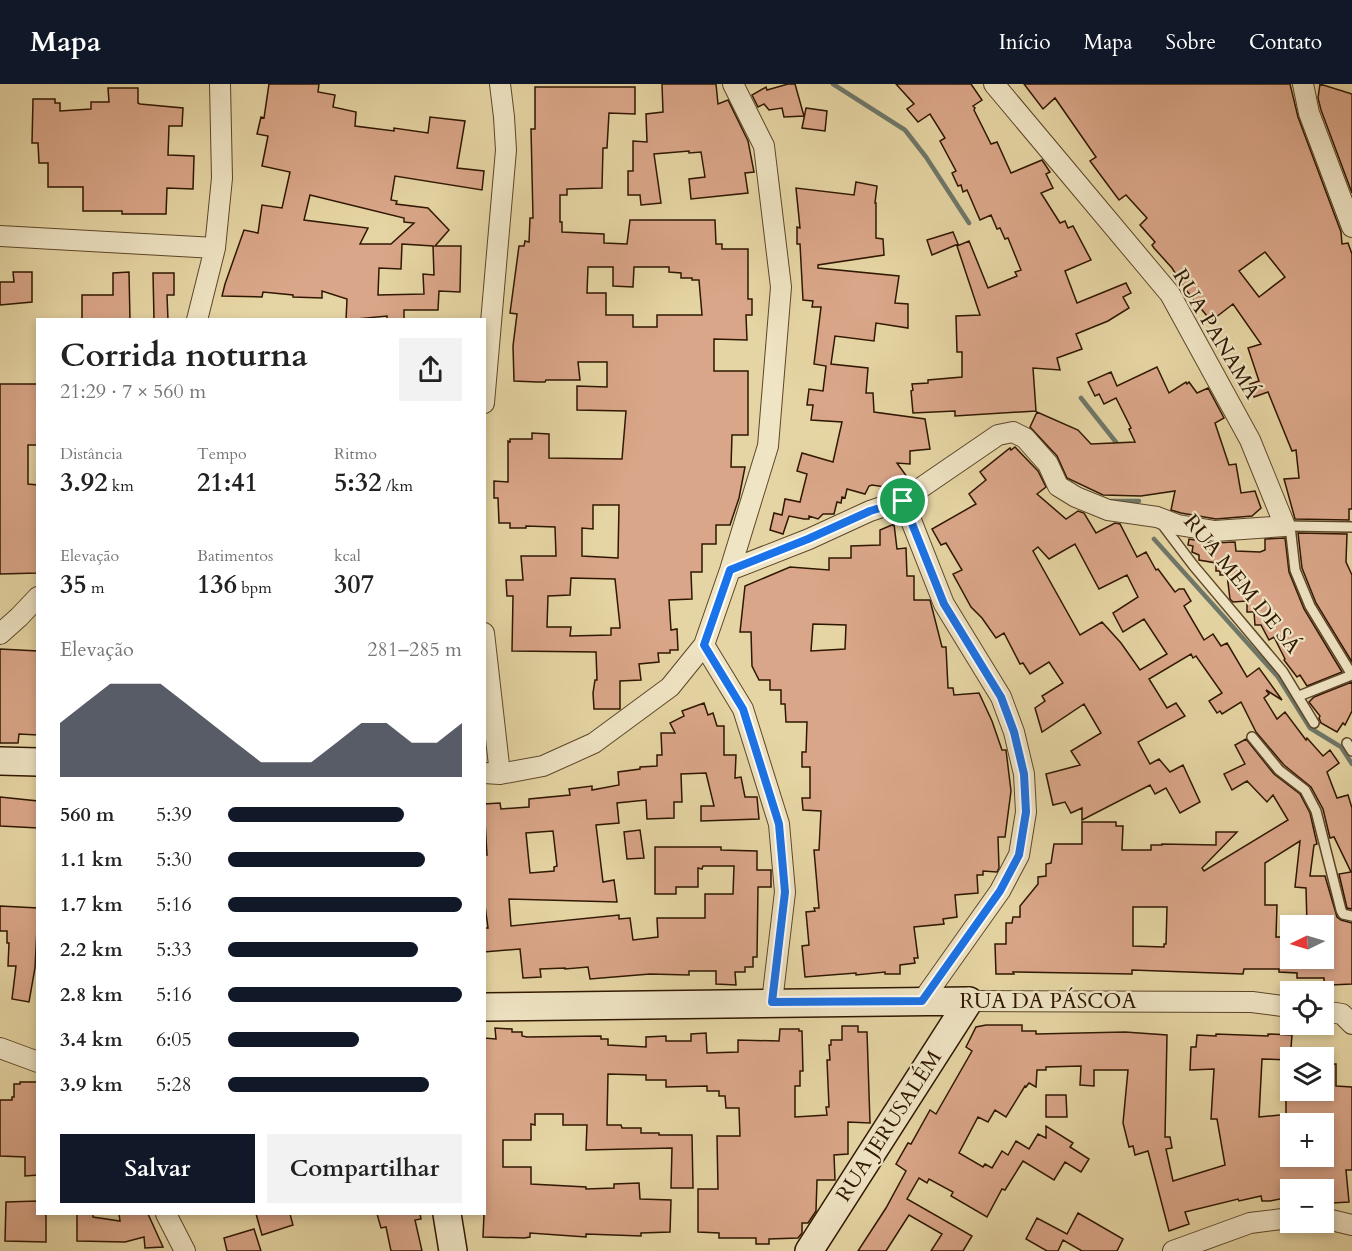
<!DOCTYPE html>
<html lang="pt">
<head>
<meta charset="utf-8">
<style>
	body { margin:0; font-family:Cardo,serif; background:#f2f2f2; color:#222; height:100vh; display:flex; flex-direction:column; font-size:22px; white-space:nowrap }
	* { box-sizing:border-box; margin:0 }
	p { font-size:20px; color:#767676 }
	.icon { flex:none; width:33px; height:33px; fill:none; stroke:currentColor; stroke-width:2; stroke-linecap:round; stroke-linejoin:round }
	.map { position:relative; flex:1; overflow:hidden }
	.details { position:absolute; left:36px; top:234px; width:450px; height:897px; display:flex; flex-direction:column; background:#fff; border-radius:0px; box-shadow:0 3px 9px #0003 }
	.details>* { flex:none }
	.needle { width:39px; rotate:265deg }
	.fabs { position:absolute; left:1280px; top:831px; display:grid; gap:12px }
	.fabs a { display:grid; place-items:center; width:54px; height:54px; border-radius:0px; background:#fff; box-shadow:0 3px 9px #0003; font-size:30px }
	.pin { position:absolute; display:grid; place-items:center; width:51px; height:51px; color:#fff; margin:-26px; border:3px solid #fff; border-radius:50%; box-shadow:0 2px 6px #0007 }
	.round { display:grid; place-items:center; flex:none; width:63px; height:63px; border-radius:0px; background:#f2f2f2 }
	.headline { display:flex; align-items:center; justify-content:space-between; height:102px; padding:0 24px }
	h1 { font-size:33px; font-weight:600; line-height:45px }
	.figures { display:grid; grid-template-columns:repeat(3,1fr); gap:9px; height:102px; padding:6px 24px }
	.figures div { display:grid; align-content:center }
	.figures b { font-size:26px; font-weight:600 }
	.figures small { font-size:16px; font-weight:400 }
	.figures p { font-size:16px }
	.chart { height:168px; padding:12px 24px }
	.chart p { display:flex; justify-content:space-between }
	.chart svg { width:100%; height:108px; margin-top:6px; fill:#111827; opacity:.7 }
	.button { display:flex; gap:12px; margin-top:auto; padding:12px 24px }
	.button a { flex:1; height:69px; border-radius:0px; background:#111827; color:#fff; font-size:24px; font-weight:600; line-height:69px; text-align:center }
	.button a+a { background:#f2f2f2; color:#222 }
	ul { padding:0 24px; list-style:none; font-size:20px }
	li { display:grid; grid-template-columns:96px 72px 1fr; align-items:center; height:45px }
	li i { height:15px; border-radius:8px; background:#111827 }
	header { display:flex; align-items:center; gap:36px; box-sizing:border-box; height:84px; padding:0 30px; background:#111827; color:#fff }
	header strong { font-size:28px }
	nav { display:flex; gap:33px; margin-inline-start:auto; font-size:21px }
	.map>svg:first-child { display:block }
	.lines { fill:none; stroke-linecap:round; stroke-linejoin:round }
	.stream { stroke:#6e7769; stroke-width:4.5 }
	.building { fill:#daa689; stroke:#2f1700; stroke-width:1.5; fill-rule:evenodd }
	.lane-casing { stroke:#5d4629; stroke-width:12 }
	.street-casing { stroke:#5d4629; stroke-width:22 }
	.secondary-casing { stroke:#2f1700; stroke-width:30 }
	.lane { stroke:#efe4c4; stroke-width:9 }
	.street { stroke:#efe4c4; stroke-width:20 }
	.secondary { stroke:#efe4c4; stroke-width:27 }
	.route-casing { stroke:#fff; stroke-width:12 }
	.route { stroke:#1a73e8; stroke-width:8 }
	.labels { text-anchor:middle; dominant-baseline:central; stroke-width:4.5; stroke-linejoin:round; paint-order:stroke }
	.street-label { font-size:21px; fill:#2f1700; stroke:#efe4c4 }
</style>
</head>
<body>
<header>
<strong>Mapa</strong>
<nav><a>Início</a><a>Mapa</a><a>Sobre</a><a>Contato</a></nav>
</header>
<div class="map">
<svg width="1352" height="1167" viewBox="0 0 1352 1167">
	<rect width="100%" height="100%" fill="#e6d5a4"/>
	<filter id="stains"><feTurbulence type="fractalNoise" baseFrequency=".00333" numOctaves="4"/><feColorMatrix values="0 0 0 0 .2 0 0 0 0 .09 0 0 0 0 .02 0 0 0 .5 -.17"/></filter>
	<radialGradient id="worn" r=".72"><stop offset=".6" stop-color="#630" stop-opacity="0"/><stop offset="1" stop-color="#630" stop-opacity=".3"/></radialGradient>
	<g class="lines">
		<path class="stream" d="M833,0L905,46L926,73L969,139
			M1081,314L1119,362
			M1111,417H1139
			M1154,455L1278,593L1310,644L1341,663L1352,680"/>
	</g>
	<path class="building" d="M269,0H319L318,8L335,11L333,23L356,28L355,42L394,47V44L428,49L430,33L465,37L457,84L484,87L482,106L395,92L391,116L397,117L396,120L428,124L449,146L435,162H461L460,208L439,207L438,226H404V236H387V232L346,236L347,215L322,207V214L293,213V211L263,208L262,213L222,212L225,200L244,146L258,149L262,121L282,124L290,88L262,82L268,52L257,50L261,33L264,34ZM310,111L404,134V138L414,139L391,160H360L368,144L304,136ZM402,160L433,162L434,191L423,190L424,210L378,211L379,184L401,185Z
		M662,0H716L718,20L728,16L748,57L754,88L745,89L748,109L691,115L689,95L705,93L701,68L689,69V67L654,70L661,119L641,121L640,111H628V87H633V57L647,58L646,30L663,28Z
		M788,0H795L804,32L784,33L782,24L769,26L764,20L758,23L752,11L766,3L767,6Z
		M896,0H971L982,16L973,22L975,24L974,26L991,60L997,58L1011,89L1042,76L1050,88L1046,90L1053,104L1041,109L1060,139L1065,137L1068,144L1073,142L1091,176L1065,187L1077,219L1126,199L1131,209L1123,213L1129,224L1108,237L1076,250L1082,265L1057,274L1060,286L1033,284L1036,327L955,332V327L913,329L911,307L913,306L912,300L928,299V296L962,293V268H957L956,232L980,231L957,162L969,157L988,204L1017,192L1015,188L1021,186L1008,154L1005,155L1000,144L997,145L991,131L980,136L967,106L963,108L961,101L958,102L952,89L956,87L940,57L945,54L930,30L918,38L907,25L914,20Z
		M1024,0H1290L1298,33L1341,148L1342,160L1348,159L1352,170V425H1349V436L1295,435L1284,395L1299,394L1296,366L1292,367L1268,308L1254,313L1250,300L1259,297L1248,264L1261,260L1233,220L1211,237L1186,206L1172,184L1154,164L1152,161L1155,158L1140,141L1147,134L1126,111L1119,116L1090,77L1096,73L1055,14L1043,25ZM1265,168L1285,193L1259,213L1239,187Z
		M1320,0L1352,10V109L1321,26L1318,14Z
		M535,3H635V30L609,29L607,64H603L602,104L567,105V111H560V138H562V148L604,150V159L627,160L630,136H715L716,160H722V165H748V215H752V231H746L747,256L714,255V287H748V351H732L731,383H745L739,414L730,441H716V460H702V488H691L692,515L669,516L671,546L677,545L678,566H670V569H658L659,578L639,580L641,596L620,597V625H594L593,609L595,596H597L596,568L512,567L513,512H507L506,496H523L521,472H556L555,443L526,442V444H510V439H499L498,414H494V397L508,398V357L510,358V355H532V349L549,350V374L622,375L626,327L577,326V302L607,303V278H578L580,296H546L545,298H537L514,297L513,262L517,230L510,229L519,162H524L525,157L529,158L530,134H533L531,45H535ZM588,183H613V202L633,203L634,183H669V188L681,189V194H692V196H699L702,231H657V243H633V231H606V209H587ZM593,421H619L618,474L582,472V444L593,445ZM571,494L615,495L620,542V544H611V551L570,552L571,543H547L548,512L570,511Z
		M108,4H138V19L140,20L183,24L182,42H169L168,71L194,72L193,105L167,104L166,130H122V127H83V103H48V79H39L38,59H32L33,15H55V19H60V27L91,25V18H109Z
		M806,24L827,27L825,47L802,44Z
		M856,98L877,102L875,119H876V154L883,155L884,171L818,181V184L899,192L895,219L908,220V244L876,239L874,257L835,252L831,280L868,284L866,309H873L874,328L925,335L930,365L910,367V380L897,379L910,397L898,405L872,401L869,402L865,410L847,405L845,414L842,413L841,419L837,418L834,430H823L818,435L809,432V435H804L789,432L783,450L770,446L774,429L782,431L785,415L800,418L807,390L797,387L802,369L833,378L842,338L811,336L813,321H807L809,305L823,307L826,282L814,280L821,223H812L813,217L803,216L800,160H797V143L800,144L796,104L854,111Z
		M953,148L958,160L932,171L927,156Z
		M13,188H32V218L0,221V198H14Z
		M129,188L130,236H82V211H113V189Z
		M153,189H174V211H167L168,236H154Z
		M1157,283L1169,309L1186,298L1187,300L1189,298L1197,309L1208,304L1224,334L1215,339L1229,381L1236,380L1241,409L1255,407L1261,424L1252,432L1216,435L1181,429L1171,426L1175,407L1141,412L1103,411L1067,394L1057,372L1030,343L1037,328L1078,346L1091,360L1135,358L1129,345L1131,344L1116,314L1104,320L1099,310L1095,312L1088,298L1111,288L1117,302Z
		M0,300H38V361H28V400L38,401V489L0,490Z
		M1015,363L1038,387L1046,403L1037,410L1066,435L1078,427L1084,429L1096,449L1115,439L1120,440L1137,473L1146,468L1156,486L1158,485L1175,508L1179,505H1184L1191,517L1184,522L1204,556L1213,550L1221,562L1227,559L1247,593L1259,584L1282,616L1266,606L1269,610L1264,614L1277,635L1285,628L1306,656L1307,654L1323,672L1330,666L1339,679L1327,688L1337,714L1348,711L1352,724V825L1347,824L1339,790L1351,788L1334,753L1330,754L1323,725L1311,703L1284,681L1256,648L1241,618L1222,630L1220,627L1217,629L1209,617L1222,609L1196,572L1193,574L1191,570L1149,595L1167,624L1176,619L1185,632L1138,658L1150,680L1159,675L1170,688L1183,681L1200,718L1180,729L1166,704L1155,710L1150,701L1082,736V724L1071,729L1065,718L1053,721L1046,690L1080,681L1071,667L1101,649L1084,620L1042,648L1035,624L1045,617L1042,612L1063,599L1049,578L1030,590L1023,579L1020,580L1004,549L996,554L982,534L971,523L953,490L962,486L946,459L941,461L932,445L976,420L969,410L986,396L980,388L1010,364L1011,366ZM1075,460L1099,505L1127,491L1138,513L1113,529L1123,548L1144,535L1167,570L1140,586L1121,559L1102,538L1080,551L1033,467L1038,463L1049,475Z
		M894,440L897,465L906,464L907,492H914V516H930L942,563H946L948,604H953L954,611L979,609L992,637L1002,666H1006L1011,707L1005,753H998L999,784L997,788L983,787V791H977L978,809L955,811L957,833L943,835L944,840L914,843L918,874H914L915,879L900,881V890H885V888L856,891V889L805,893L802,862L809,861L806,828L815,827L814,824H819L814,766H819L821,727L803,726L802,714H810V683H802V668H806L807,638H786L785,620H781V606H770V596H759L752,582L751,548H740L745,502L790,483L829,486V474H851V462L880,461V446ZM813,540L846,541L845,565L811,567Z
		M1298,449L1347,450L1346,478L1352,491V578L1316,519L1302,484Z
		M1285,454L1289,488L1304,525L1342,588L1307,602L1300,591L1297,593L1284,576L1285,575L1274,553L1269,556L1261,541H1255L1254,528H1247V517L1233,518L1230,515L1227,491H1220V487H1216V479L1199,476V471L1192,468L1193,462L1188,461L1189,455L1213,459L1235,458L1236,467L1260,468L1265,466V455Z
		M0,565L38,567V651L19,650L18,659H0Z
		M1352,598V627L1345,641L1343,639L1337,648L1321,639L1319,634L1320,632L1309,618L1314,613Z
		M704,619L708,631L713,629L717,642H724V671H736L735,694L741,693L745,713H757L759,735L701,737V722H714L706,689L681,690L682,718H674V734L647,735L646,716L617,719L619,739L596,741L603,798L614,796L617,818L509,815L511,842L619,831V835L630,834L633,856L658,853L657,834H705V810H733L734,782H703L702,785L698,784V803H676V810H655V763H721V766L757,767V786H771V803H758L757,873H753V883H745V888H735L736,901L716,900V887H689V891L650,890L590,895L588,883L565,885V884L540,885L541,893L523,894L520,865L484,868V844H488L484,814V771H487L484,720L500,719L501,725L529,723V715L570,711L569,705L592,702V706L619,701L618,688L640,685V683L657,682V671H662L661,649H675L670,639L684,632L682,627ZM553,747L557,782L554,783V787L530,789L526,749Z
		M1246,655L1274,690L1300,710L1310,729L1317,760L1314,761L1310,792H1325L1337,833L1341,836L1352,839V900L1331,901V898H1324V894H1297V889L1279,888V885H1244L1243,890L1132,886V890L1013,888L1014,890H996L995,860H1006V839H1012L1013,833H1020V822L1038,800V793L1046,792V780L1051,779L1054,760H1082V738H1116V742H1123L1122,766H1151V761H1162V760L1216,761V748H1237L1202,784L1204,787L1288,736L1273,711L1267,718L1247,697L1232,706L1224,690L1245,680L1235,661ZM1300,757L1295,803L1306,804L1307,841L1323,842V874H1290V853H1276L1277,821H1265V779ZM1133,823H1167L1166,860H1164V863L1133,862Z
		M0,713L38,717V744L0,742Z
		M640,746L644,774L627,775L624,748Z
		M0,822L38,824L35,884L29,918L12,915L16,882H8L9,859H7V847H0Z
		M986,941H1022V947H1036V950L1125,948L1167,951L1165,1053H1170L1172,1064L1166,1065L1173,1097L1225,1081L1217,1035H1211L1214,985L1190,986L1191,963H1196L1197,951L1216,952V950L1268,952V950L1292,951L1290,976L1262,975L1259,1033L1290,1030V1072H1323V1040H1319L1317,1030H1286V1006H1323V980H1336V1002L1352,1003V1086H1346L1349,1118L1332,1119L1330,1109L1323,1111V1106H1290V1113L1270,1117H1262L1261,1112L1239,1117L1238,1115L1185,1128L1189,1140L1169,1147L1148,1067L1135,1071L1133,1062L1129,1063L1123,1039L1128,986H1094V1002L1080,1001L1081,982L1046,983V986H1037L1036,1003L1029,999L1026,1003L1025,1002L1006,1033L995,1026L988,1038L978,1033L959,1069L983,1083L985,1080L992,1084L1002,1067L1008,1071L1016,1057L1029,1065L1038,1050L1046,1054V1042L1073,1059L1070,1063L1089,1075L1081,1088L1065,1078L1054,1096L1023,1077L1005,1106L1002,1105L987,1133L951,1112L953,1108L929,1095L927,1099L919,1094L907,1115L972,1152L963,1167H931L942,1150L909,1131L886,1167H858L886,1124L906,1087L896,1080L908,1059L911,1060L930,1026L936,1030L972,967L966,963L976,943Z
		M842,942H858V948H867L870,1039L848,1038V1070L834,1071L835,1096H817L816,1127L808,1139H802V1149L798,1154L769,1155V1160H756V1154H719V1149L698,1148V1105H718L717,1052H740L739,1024H726L725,1012H719V1007H707V1002L666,1003V996H646V991L608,990L607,1041H621L622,1044H641V1049H659V1051H692L693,1104H671L672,1064L586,1066L587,1041H563V1030H535V1041L531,1040V1056H503V1083H531V1100L586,1103V1105L614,1104V1100L639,1099L640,1115L671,1116L670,1148L641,1149V1152L586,1150V1153L530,1149V1153L524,1154L483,1153L484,1130V954L496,955L495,944L512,945V948H522V952L527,953L601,952V955H608V961L646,963V953L666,952V957H691V950L706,949L707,969L738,968V956L779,957L780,945H799V947H802L803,987H800V1002H795V1033L827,1031L826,1023H829L827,976H830L829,961H831V956H842Z
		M20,998H37L38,1091L25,1092V1073L0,1072V1016H12V1013H14V1000H20Z
		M1046,1011H1066L1067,1033H1046Z
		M38,1117V1130H45L46,1132V1158L5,1157L6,1118Z
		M1078,1129L1123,1155L1117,1167H1082L1063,1156L1058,1167H1047L1026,1155L1037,1134L1067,1150Z
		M77,1130H93V1133L120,1137L119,1130H148L163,1163L145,1164L144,1153L125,1158L77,1157Z
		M256,1130H290L293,1141L262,1151Z
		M377,1130H420L421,1135L415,1136L422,1167H391L386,1143L381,1144Z
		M254,1145L261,1167H227L224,1154Z"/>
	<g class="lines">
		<defs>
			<path id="lane" d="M1162,440L1193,481L1283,588L1314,639
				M1285,442L1352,443
				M1290,442L1295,486L1310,522L1352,591
				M1299,612L1352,591
				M1252,653L1279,686L1305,706L1316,727L1341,826L1343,830L1352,832
				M1347,659L1352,667"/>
			<path id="street" d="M1303,0L1309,29L1352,143
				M0,152L215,164
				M197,236L215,164L222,94L220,0
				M484,319L506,66L504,33L500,0
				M903,416L944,520L1001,613L1014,648L1024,690L1026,728L1019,771L1000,807L922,917
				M730,486L809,455L870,427L903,416L998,351L1013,348L1025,354L1048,380L1058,402L1076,413L1108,426L1157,433L1178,441L1215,447L1285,442L1250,356L1170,210L994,0
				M484,549L500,690
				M0,550L19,533L38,513
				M704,561L743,625L779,740L785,808L772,918
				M484,689L500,690L543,682L594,659L670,603L704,561L730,486L768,362L781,203L764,62L733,0
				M969,917L1252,918L1290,923
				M1323,927L1342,930L1352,940
				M0,964L38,978
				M166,1130L185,1167
				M1323,1134L1352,1141
				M1173,1167L1250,1139L1290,1134"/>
			<path id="secondary" d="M0,677L38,678
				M484,923L969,917
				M447,1130L453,1167
				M809,1167L969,917"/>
		</defs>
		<use href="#lane" class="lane-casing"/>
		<use href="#street" class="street-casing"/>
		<use href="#secondary" class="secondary-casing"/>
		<use href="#lane" class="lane"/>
		<use href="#street" class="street"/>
		<use href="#secondary" class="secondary"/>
	</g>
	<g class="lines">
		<defs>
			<path id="route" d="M903,417L944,520L1001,613L1014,648L1024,690L1026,728L1019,771L1000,807L922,917L772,918L785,808L779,740L743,625L704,561L730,486L808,455L870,427Z"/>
		</defs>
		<use href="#route" class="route-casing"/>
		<use href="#route" class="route"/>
	</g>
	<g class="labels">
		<g class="street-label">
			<text transform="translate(1216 250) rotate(59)">RUA PANAMÁ</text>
			<text transform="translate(1242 500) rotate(51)">RUA MEM DE SÁ</text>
			<text x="1048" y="917">RUA DA PÁSCOA</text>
			<text transform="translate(889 1042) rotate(-57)">RUA JERUSALÉM</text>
		</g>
	</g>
	<rect width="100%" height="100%" filter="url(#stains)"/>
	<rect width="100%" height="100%" fill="url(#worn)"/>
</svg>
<div class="fabs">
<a><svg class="needle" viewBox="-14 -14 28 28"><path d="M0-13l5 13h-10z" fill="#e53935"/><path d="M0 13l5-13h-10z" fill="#767676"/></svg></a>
<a><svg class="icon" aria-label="locate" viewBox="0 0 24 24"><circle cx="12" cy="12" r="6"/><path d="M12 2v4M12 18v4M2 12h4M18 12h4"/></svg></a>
<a><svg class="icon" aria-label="layers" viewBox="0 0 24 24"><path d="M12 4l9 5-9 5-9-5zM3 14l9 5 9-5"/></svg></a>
<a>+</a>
<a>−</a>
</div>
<div class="pin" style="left:903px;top:417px;background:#1e9e55"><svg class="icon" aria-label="arrive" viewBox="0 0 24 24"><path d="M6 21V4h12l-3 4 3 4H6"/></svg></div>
<section class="details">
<div class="headline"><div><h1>Corrida noturna</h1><p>21:29 · 7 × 560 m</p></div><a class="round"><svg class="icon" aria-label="share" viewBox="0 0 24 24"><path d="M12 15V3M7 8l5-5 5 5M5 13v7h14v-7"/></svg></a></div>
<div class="figures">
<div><p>Distância</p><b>3.92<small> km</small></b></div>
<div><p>Tempo</p><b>21:41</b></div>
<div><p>Ritmo</p><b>5:32<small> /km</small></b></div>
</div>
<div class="figures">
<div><p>Elevação</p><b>35<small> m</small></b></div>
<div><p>Batimentos</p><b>136<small> bpm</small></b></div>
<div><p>kcal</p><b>307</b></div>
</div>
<div class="chart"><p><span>Elevação</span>281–285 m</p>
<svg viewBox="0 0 160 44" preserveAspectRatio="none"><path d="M0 44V22L10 14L20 6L30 6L40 6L50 14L60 22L70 30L80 38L90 38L100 38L110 30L120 22L130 22L140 30L150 30L160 22V44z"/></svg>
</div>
<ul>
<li><b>560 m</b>5:39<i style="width:75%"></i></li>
<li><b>1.1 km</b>5:30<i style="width:84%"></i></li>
<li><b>1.7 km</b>5:16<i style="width:100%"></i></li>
<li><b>2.2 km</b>5:33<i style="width:81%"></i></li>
<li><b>2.8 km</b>5:16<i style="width:100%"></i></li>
<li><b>3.4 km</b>6:05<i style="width:56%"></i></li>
<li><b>3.9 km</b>5:28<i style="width:86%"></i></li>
</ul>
<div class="button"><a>Salvar</a><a>Compartilhar</a></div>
</section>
</div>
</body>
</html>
